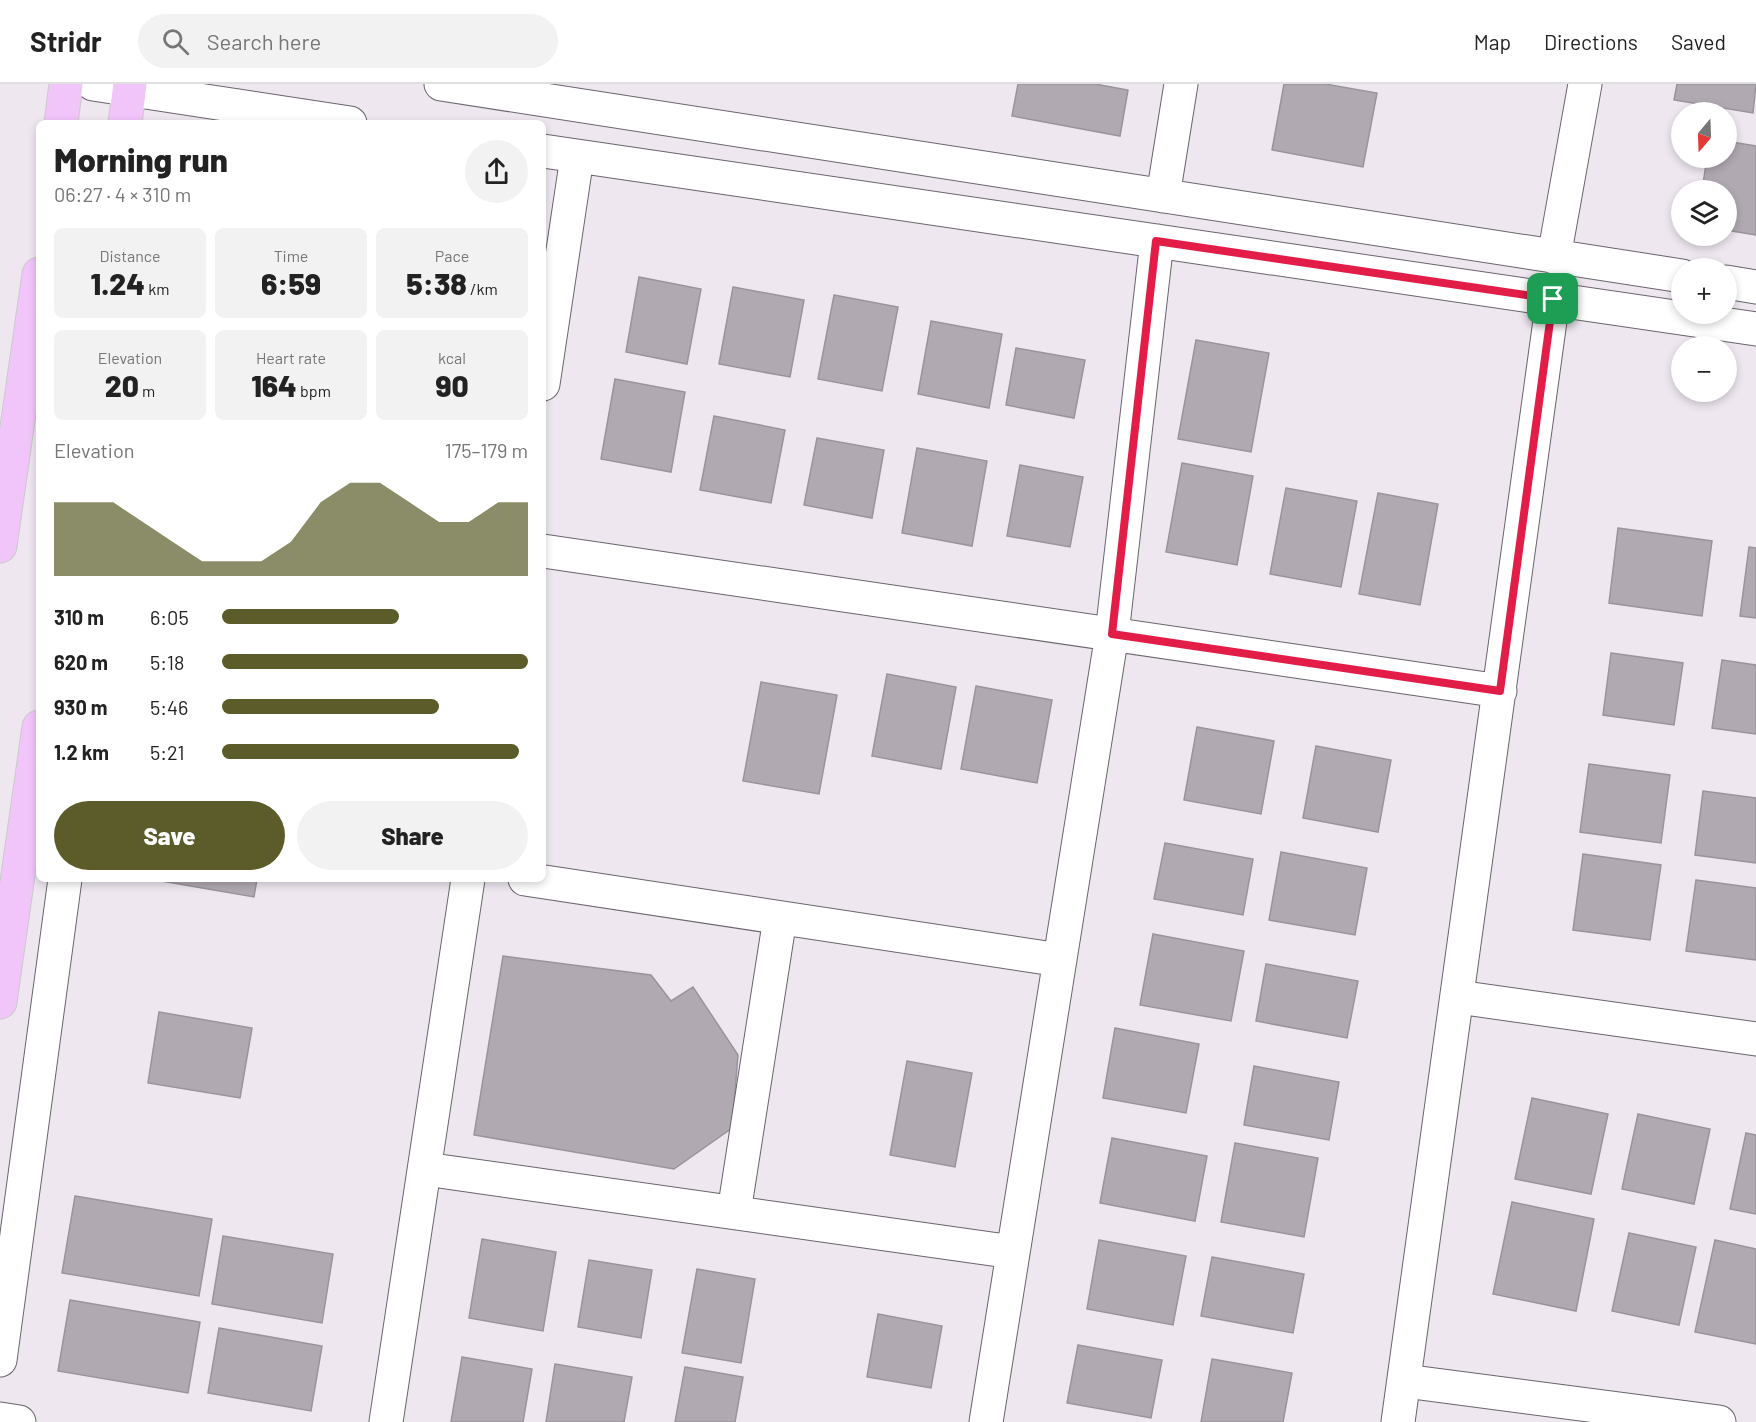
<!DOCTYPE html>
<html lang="en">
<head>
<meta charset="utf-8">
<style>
	body { margin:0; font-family:Barlow,sans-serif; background:#f2f2f2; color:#222; height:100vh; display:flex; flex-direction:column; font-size:22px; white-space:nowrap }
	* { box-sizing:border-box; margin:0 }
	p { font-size:20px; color:#767676 }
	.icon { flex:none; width:33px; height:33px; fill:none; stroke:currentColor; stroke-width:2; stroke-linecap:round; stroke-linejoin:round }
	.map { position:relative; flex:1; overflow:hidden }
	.side { position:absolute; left:36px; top:36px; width:510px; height:762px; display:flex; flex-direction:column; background:#fff; border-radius:9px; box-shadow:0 3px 9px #0003 }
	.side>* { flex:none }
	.needle { width:39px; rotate:199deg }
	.tools { position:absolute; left:1671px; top:18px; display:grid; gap:12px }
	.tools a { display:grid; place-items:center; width:66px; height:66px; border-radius:50%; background:#fff; box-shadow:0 3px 9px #0003; font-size:30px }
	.pin { position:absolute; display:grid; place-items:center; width:51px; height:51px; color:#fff; margin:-26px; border-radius:12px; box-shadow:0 3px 9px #0006 }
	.round { display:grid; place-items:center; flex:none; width:63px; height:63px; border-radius:32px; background:#f2f2f2 }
	.head { display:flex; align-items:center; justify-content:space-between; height:102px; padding:0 18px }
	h1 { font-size:33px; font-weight:800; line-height:45px }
	.figures { display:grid; grid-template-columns:repeat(3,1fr); gap:9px; height:102px; padding:6px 18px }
	.figures div { display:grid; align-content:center; border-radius:9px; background:#f2f2f2; text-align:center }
	.figures b { font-size:30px; font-weight:800 }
	.figures small { font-size:16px; font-weight:400 }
	.figures p { font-size:16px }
	.chart { height:168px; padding:12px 18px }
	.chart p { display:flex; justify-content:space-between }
	.chart svg { width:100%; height:108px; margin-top:6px; fill:#5b5c29; opacity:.7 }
	.button { display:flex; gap:12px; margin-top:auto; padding:12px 18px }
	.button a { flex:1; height:69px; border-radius:36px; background:#5b5c29; color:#fff; font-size:24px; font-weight:800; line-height:69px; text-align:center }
	.button a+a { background:#f2f2f2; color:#222 }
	ul { padding:0 18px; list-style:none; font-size:20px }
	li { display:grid; grid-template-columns:96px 72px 1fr; align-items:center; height:45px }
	li i { height:15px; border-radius:8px; background:#5b5c29 }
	header { display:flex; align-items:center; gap:36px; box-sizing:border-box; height:84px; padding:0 30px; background:#fff; border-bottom:2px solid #e0e0e0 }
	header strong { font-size:28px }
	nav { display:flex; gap:33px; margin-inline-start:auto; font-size:21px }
	.search { width:420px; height:54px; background:#f2f2f2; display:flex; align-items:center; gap:15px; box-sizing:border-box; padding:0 21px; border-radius:33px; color:#767676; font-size:22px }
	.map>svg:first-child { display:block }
	.building { fill:#b1a9b2; stroke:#9a939c; stroke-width:1.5 }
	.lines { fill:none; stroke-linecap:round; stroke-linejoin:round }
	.minor-casing { stroke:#6a646c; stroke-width:35 }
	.major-casing { stroke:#cacacb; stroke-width:35 }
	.minor { stroke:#fff; stroke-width:33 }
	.major { stroke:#f1c5fa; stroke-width:33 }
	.route-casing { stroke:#fff; stroke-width:12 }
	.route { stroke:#e11d48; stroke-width:8 }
</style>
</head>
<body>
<header>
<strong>Stridr</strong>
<div class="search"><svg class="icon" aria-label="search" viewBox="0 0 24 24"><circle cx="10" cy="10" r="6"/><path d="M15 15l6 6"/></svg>Search here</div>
<nav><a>Map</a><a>Directions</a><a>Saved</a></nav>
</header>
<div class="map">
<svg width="1756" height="1338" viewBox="0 0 1756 1338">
	<rect width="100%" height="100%" fill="#eee7f0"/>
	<path class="building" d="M1018,0H1095L1128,6L1120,52L1012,32Z
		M1284,0H1325L1377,9L1363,83L1272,66Z
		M1677,0H1756L1753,29L1674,16Z
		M1726,57L1756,62V151L1726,146V106H1702L1707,74H1726Z
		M639,193L701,205L687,280L626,268Z
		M733,203L804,216L790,293L719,280Z
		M834,211L898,223L882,307L818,295Z
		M931,237L1002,250L989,324L918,310Z
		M1196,256L1269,269L1251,368L1178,355Z
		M1016,264L1085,276L1074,334L1006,321Z
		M615,295L685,308L671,388L601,375Z
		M714,332L785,346L771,419L700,406Z
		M817,354L884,366L872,434L804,421Z
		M917,364L987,377L972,462L902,449Z
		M1182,379L1253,392L1237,481L1166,468Z
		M1020,381L1083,393L1070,463L1007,452Z
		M1286,404L1357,417L1341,503L1270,490Z
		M1378,409L1438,420L1420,521L1359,510Z
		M1618,444L1712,457L1702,532L1609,519Z
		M1749,463L1756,464V534L1740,532Z
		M1611,569L1683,579L1674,641L1603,631Z
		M1722,576L1756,581V650L1712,644Z
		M887,590L956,603L941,685L872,672Z
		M761,598L837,611L819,710L743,697Z
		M976,602L1052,616L1037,699L961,685Z
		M1197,643L1274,657L1261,730L1184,716Z
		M1316,662L1391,676L1378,748L1303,734Z
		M1589,680L1670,691L1661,759L1580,748Z
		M1703,707L1756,714V779L1695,771Z
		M1165,759L1253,775L1243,831L1154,815Z
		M1281,768L1367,784L1355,851L1269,836Z
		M1583,770L1661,781L1650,856L1573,846Z
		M150,795H257L254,813Z
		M1696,796L1756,804V876L1686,867Z
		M1153,850L1244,867L1231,937L1140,921Z
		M503,872L651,891L671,917L693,903L738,971L732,1044L674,1085L474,1051Z
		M1266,880L1358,897L1347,954L1256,937Z
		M159,928L252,944L240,1014L148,999Z
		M1115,944L1199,960L1186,1029L1103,1014Z
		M907,977L972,989L955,1083L890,1071Z
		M1254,982L1339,998L1329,1056L1244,1041Z
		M1532,1014L1608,1030L1591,1110L1515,1095Z
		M1638,1030L1710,1045L1694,1120L1622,1105Z
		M1746,1049L1756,1051V1130L1730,1125Z
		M1112,1054L1207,1072L1195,1137L1100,1119Z
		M1235,1059L1318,1074L1304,1153L1221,1138Z
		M75,1112L212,1135L199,1212L62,1189Z
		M1512,1118L1594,1135L1576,1227L1493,1210Z
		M1629,1149L1696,1163L1679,1241L1612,1227Z
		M223,1152L333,1170L322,1239L212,1220Z
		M482,1155L556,1168L543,1247L469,1234Z
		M1099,1156L1186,1172L1173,1241L1087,1225Z
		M1715,1156L1756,1165V1260L1695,1248Z
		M1212,1173L1304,1190L1293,1249L1201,1232Z
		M589,1176L652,1186L641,1254L578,1243Z
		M697,1185L755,1195L741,1279L682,1269Z
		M70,1216L200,1238L188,1309L58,1287Z
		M878,1230L942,1242L931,1304L867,1293Z
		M219,1244L322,1262L311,1327L208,1309Z
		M1078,1261L1162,1276L1151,1334L1067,1319Z
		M462,1273L532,1285L523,1338H451Z
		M1212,1275L1292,1289L1283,1338H1201Z
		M555,1280L632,1293L624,1338H546Z
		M685,1283L743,1293L735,1338H675Z"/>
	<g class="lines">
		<defs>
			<path id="minor" d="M93,0L350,39
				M441,0L1682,192
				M543,67L1756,245
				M1163,112L1181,0
				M1554,173L1585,0
				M1726,198L1756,203
				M543,300L577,73
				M543,467L1500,607
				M525,795L1060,876
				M1458,913L1756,955
				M425,1085L1013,1168
				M734,1128L780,834
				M0,1276L65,795
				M1405,1297L1719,1338
				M0,1335L19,1338
				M386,1338L468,795
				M986,1338L1112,550L1157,157
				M1398,1338L1553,215"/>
			<path id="major" d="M61,39L66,0
				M125,39L130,0
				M0,462L39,190
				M0,918L39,643"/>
		</defs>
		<use href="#minor" class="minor-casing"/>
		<use href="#major" class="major-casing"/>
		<use href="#minor" class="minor"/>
		<use href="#major" class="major"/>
	</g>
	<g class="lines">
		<defs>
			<path id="route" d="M1156,157L1553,215L1500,607L1112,550Z"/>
		</defs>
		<use href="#route" class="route-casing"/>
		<use href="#route" class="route"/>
	</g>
</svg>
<div class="tools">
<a><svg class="needle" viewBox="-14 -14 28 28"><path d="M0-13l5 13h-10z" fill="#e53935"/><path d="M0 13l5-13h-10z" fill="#767676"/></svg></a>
<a><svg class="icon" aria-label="layers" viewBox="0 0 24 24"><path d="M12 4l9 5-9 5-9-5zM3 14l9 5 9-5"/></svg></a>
<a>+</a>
<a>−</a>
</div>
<div class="pin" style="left:1553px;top:215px;background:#1e9e55"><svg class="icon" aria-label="arrive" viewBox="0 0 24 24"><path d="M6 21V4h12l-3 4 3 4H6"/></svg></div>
<section class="side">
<div class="head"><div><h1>Morning run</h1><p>06:27 · 4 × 310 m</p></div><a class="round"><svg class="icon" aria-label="share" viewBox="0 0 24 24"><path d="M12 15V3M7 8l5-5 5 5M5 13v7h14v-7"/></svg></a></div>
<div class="figures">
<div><p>Distance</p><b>1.24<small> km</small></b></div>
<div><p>Time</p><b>6:59</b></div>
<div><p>Pace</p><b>5:38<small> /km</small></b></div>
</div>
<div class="figures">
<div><p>Elevation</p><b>20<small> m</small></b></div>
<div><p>Heart rate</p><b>164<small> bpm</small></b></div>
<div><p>kcal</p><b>90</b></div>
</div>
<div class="chart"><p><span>Elevation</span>175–179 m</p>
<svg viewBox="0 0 160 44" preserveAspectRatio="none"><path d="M0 44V14L10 14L20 14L30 22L40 30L50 38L60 38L70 38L80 30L90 14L100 6L110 6L120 14L130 22L140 22L150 14L160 14V44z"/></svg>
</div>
<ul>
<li><b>310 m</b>6:05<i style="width:58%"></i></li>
<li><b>620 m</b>5:18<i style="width:100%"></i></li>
<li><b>930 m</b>5:46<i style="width:71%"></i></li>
<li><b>1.2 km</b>5:21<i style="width:97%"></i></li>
</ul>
<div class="button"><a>Save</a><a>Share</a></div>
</section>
</div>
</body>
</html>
